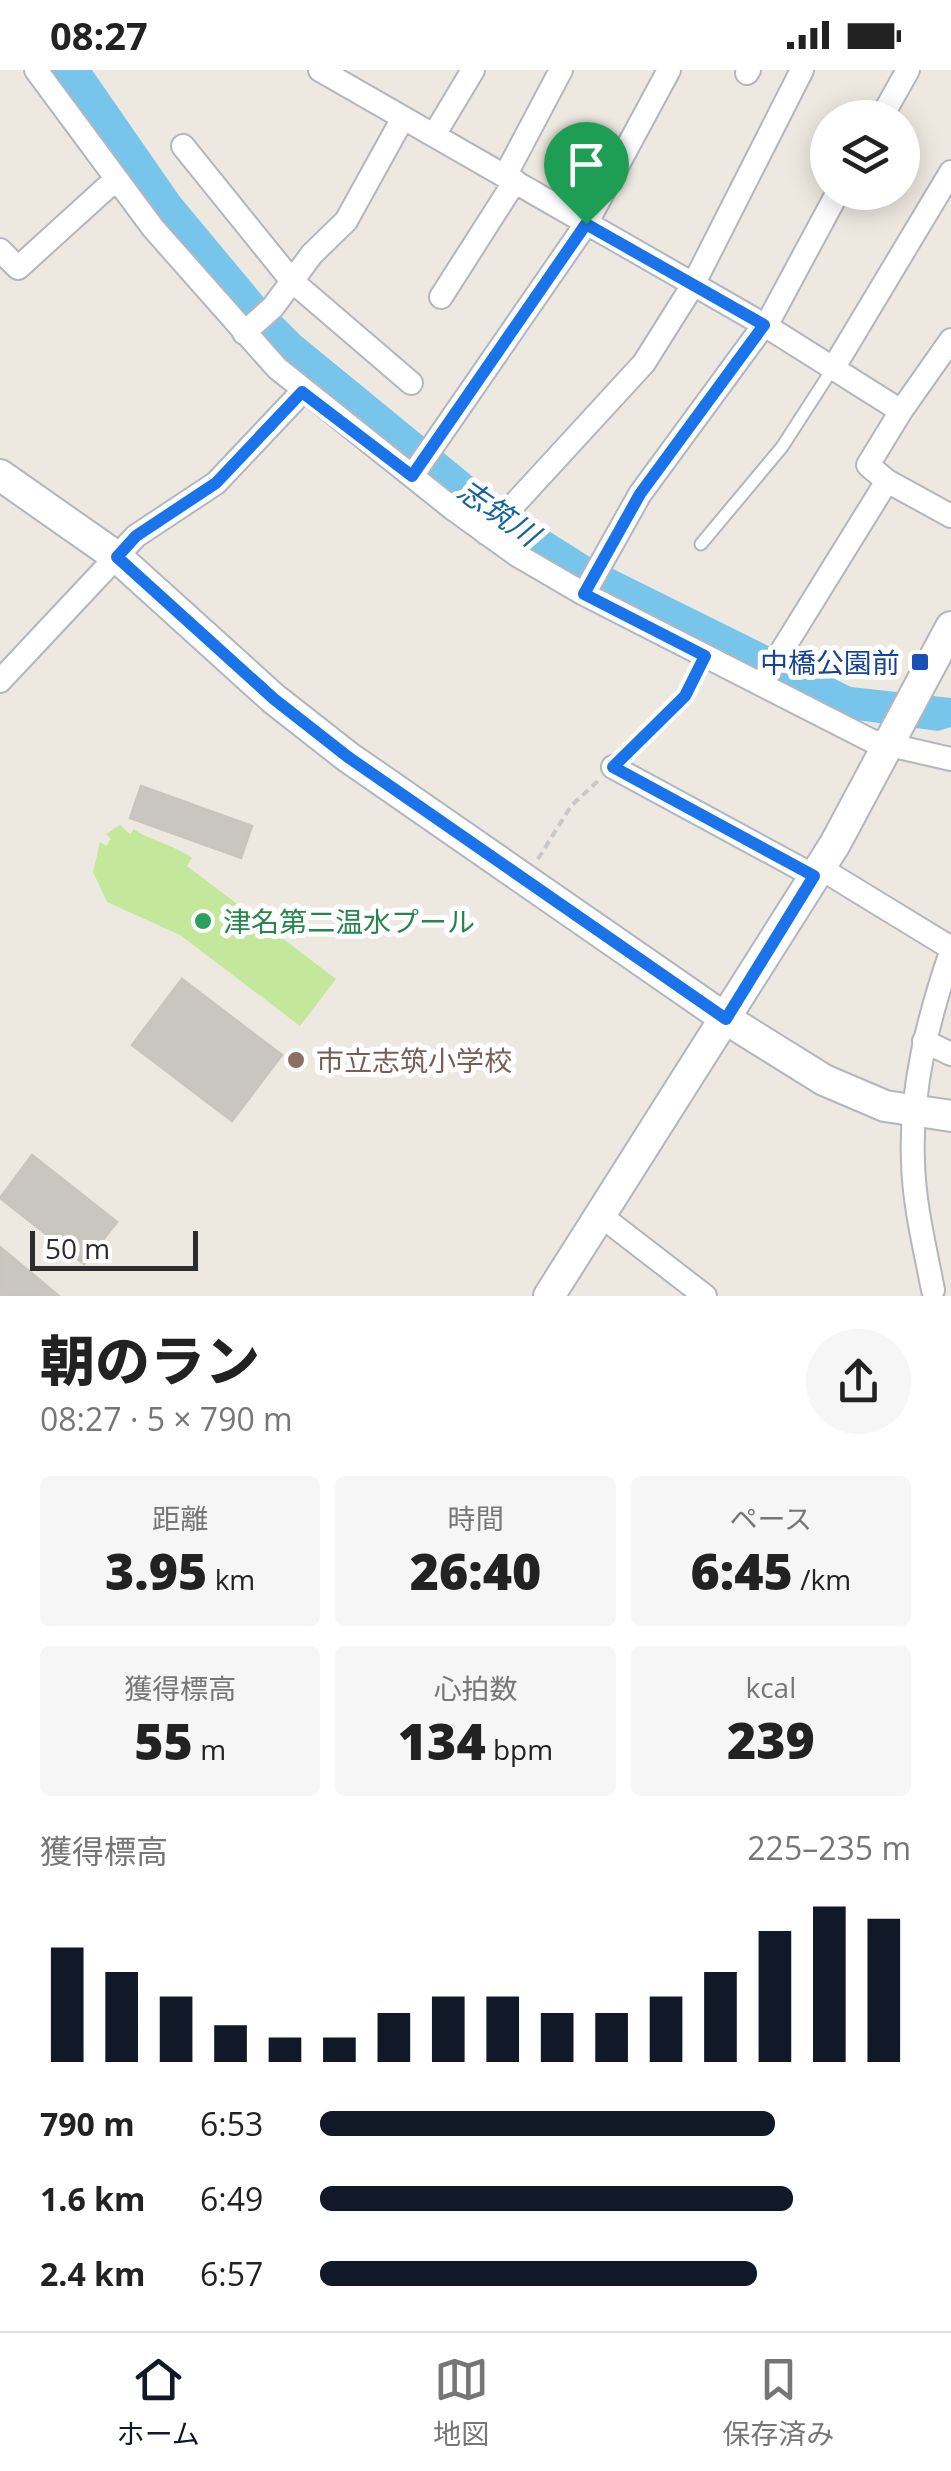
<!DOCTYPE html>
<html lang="ja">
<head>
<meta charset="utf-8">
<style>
	body { margin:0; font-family:"Open Sans","Noto Sans JP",sans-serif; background:#f6f6f6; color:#222; height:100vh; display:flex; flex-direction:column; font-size:38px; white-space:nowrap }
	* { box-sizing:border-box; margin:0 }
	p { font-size:32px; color:#767676 }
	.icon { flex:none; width:55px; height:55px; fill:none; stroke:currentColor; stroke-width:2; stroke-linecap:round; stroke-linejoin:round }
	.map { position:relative; height:1226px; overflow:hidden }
	.panel { display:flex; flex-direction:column; background:#fff; flex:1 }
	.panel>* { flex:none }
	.tools { position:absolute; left:810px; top:30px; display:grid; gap:20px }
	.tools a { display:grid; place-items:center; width:110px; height:110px; border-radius:50%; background:#fff; box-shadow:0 5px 25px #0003; font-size:50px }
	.scale { position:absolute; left:30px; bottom:25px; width:168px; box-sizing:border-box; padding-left:10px; border:5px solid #2d2d2d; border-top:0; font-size:28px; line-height:35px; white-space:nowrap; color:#2d2d2d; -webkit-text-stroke:8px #fff; paint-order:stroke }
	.pin { position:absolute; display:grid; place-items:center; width:85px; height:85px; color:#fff; margin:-102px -42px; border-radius:50% 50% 50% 0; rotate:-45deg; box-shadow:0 0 10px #0007 }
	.pin .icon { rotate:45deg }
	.round { display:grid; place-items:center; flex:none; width:105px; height:105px; border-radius:52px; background:#f6f6f6 }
	.head { display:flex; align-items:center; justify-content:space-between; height:170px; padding:0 40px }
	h1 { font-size:55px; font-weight:800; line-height:75px }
	.metrics { display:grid; grid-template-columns:repeat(3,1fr); gap:15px; height:170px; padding:10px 40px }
	.metrics div { display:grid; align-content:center; border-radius:10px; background:#f6f6f6; text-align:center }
	.metrics b { font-size:50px; font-weight:800 }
	.metrics small { font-size:28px; font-weight:400 }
	.metrics p { font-size:28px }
	.chart { height:280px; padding:20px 40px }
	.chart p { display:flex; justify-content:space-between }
	.chart svg { width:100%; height:180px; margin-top:10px; stroke:#111827; stroke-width:6 }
	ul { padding:0 40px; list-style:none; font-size:32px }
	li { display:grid; grid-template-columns:160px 120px 1fr; align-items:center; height:75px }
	li i { height:25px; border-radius:12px; background:#111827 }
	.status { display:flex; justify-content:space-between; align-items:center; height:70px; padding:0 50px; background:#fff; direction:ltr }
	.status svg { height:28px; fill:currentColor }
	.tab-bar { display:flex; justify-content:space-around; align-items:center; height:140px; border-top:2px solid #e0e0e0; background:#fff; font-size:28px; color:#767676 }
	.tab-bar a { display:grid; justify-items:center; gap:5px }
	.tab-bar .selected { color:#111827 }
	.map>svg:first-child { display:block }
	.pitch { fill:#c3e89b }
	.water { fill:#78c5eb }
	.building { fill:#c9c5bf; stroke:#c9c5b9; stroke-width:2.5 }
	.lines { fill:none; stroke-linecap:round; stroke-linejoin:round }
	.lane-casing { stroke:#b3b5bf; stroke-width:15 }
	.street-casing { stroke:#b3b5bf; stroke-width:26 }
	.secondary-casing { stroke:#b3b5bf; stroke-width:34 }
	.path { stroke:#c8c8c8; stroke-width:4; stroke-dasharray:8 5; stroke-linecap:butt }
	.lane { stroke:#fff; stroke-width:11 }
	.street { stroke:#fff; stroke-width:22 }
	.secondary { stroke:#fff; stroke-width:30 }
	.route-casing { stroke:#fff; stroke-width:20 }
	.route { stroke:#1a73e8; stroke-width:12 }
	.transit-dot { fill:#1a4fb4; stroke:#fff; stroke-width:4 }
	.leisure-dot { fill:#2e9e5b; stroke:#fff; stroke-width:4 }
	.education-dot { fill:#8d6e63; stroke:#fff; stroke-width:4 }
	.labels { text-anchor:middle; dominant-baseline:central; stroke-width:10; stroke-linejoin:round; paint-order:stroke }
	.transit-label { font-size:28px; fill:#164399; stroke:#fff; text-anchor:end }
	.leisure-label { font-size:28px; fill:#27864d; stroke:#fff; text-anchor:start }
	.education-label { font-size:28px; fill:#785e54; stroke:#fff; text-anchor:start }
	.water-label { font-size:30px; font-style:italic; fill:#13649b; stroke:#fff }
</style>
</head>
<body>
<div class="status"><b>08:27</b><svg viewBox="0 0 49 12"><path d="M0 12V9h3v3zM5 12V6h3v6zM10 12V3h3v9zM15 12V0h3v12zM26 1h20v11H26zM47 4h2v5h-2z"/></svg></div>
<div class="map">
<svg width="951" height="1226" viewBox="0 0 951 1226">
	<rect width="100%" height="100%" fill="#eee9e0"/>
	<path class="pitch" d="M120,755L130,764L134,759C147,770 171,773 192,788L187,796L336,909L300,956L180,865L107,832L93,802L100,772L106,776L111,769L106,764Z"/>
	<path class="water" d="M43,0H92L180,127L269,234L301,266L506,434L593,489L851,617L951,628V657L938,661L857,650L580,515L517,478L305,316L216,224Z"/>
	<path class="building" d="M141,716L252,756L241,788L130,748Z
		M182,909L282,985L232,1051L132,975Z
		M32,1085L117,1152L84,1194L0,1128Z
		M0,1177L59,1226H0Z"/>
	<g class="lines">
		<defs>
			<path id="lane" d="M701,474L782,377L833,298"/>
			<path id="street" d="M36,0L153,158L277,298L452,438L517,485L584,524L872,671L951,689
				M320,0L766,256L901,341L868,395L887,411L951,446
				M747,3L749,0
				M881,48L908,0
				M434,65L473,0
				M183,76L292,211L411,313
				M505,106L561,0
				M0,180L18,198L115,110
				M441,227L515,111
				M766,256L838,122
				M244,263L273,237L312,184L346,151L403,48
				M834,297L951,102
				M901,341L951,270
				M412,406L586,154L669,0
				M487,464L644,293L693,215L802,0
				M584,524L640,424L764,255
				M0,611L136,466L216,413L302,322
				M762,613L887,411
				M613,697L814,806
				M820,798L951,878
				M924,971L951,984
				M600,1145L705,1226
				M933,1220C925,1178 914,1135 913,1092C910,1020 928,949 951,882"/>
			<path id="secondary" d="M0,405L117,487L274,629L348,687L726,949L824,1010L885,1036L951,1046
				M549,1226L835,774L951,557"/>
		</defs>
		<use href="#lane" class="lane-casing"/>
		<use href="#street" class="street-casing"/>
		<use href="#secondary" class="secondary-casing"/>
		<path class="path" d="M631,680L685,626L696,604
			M538,789L571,736L599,710"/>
		<use href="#lane" class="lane"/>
		<use href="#street" class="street"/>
		<use href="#secondary" class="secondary"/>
	</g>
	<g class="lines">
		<defs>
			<path id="route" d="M586,154L764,255L640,424L584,524L705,586L685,626L613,697L814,806L726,949L348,687L274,629L117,487L136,466L216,413L302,322L412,406Z"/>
		</defs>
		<use href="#route" class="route-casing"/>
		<use href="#route" class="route"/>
	</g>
	<rect class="transit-dot" x="910" y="582" width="20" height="20" rx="5"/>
	<circle class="leisure-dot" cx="203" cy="851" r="10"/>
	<circle class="education-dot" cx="296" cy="990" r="10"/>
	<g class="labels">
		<g class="transit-label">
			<text x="900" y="592">中橋公園前</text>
		</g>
		<g class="leisure-label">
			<text x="223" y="851">津名第二温水プール</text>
		</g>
		<g class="education-label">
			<text x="316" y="990">市立志筑小学校</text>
		</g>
		<g class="water-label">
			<text transform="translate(499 442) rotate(35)">志筑川</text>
		</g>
	</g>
</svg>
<div class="tools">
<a><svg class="icon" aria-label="layers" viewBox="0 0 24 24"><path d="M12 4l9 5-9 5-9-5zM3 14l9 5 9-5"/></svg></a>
</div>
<div class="scale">50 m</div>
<div class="pin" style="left:586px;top:154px;background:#1e9e55"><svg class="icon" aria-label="arrive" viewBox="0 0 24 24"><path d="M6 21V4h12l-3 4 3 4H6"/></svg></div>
</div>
<section class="panel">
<div class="head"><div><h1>朝のラン</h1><p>08:27 · 5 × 790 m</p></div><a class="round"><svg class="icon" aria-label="share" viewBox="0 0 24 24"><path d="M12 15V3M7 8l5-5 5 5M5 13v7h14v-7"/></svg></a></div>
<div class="metrics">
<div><p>距離</p><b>3.95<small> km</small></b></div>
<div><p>時間</p><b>26:40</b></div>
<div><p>ペース</p><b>6:45<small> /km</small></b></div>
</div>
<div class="metrics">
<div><p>獲得標高</p><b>55<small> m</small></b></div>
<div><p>心拍数</p><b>134<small> bpm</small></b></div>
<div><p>kcal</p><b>239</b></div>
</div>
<div class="chart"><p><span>獲得標高</span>225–235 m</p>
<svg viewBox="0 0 160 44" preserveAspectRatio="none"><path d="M5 44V16M15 44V22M25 44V28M35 44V35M45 44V38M55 44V38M65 44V32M75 44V28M85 44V28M95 44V32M105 44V32M115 44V28M125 44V22M135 44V12M145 44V6M155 44V9"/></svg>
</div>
<ul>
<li><b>790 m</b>6:53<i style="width:77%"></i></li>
<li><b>1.6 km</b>6:49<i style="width:80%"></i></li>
<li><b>2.4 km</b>6:57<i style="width:74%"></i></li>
</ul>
</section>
<nav class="tab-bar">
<a class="selected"><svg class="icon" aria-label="home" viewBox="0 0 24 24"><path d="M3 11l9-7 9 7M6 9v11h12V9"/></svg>ホーム</a>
<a><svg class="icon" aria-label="map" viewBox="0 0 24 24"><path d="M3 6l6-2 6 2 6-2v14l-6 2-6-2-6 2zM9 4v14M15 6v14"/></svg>地図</a>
<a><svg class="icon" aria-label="saved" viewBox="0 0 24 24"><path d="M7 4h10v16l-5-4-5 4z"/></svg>保存済み</a>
</nav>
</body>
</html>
